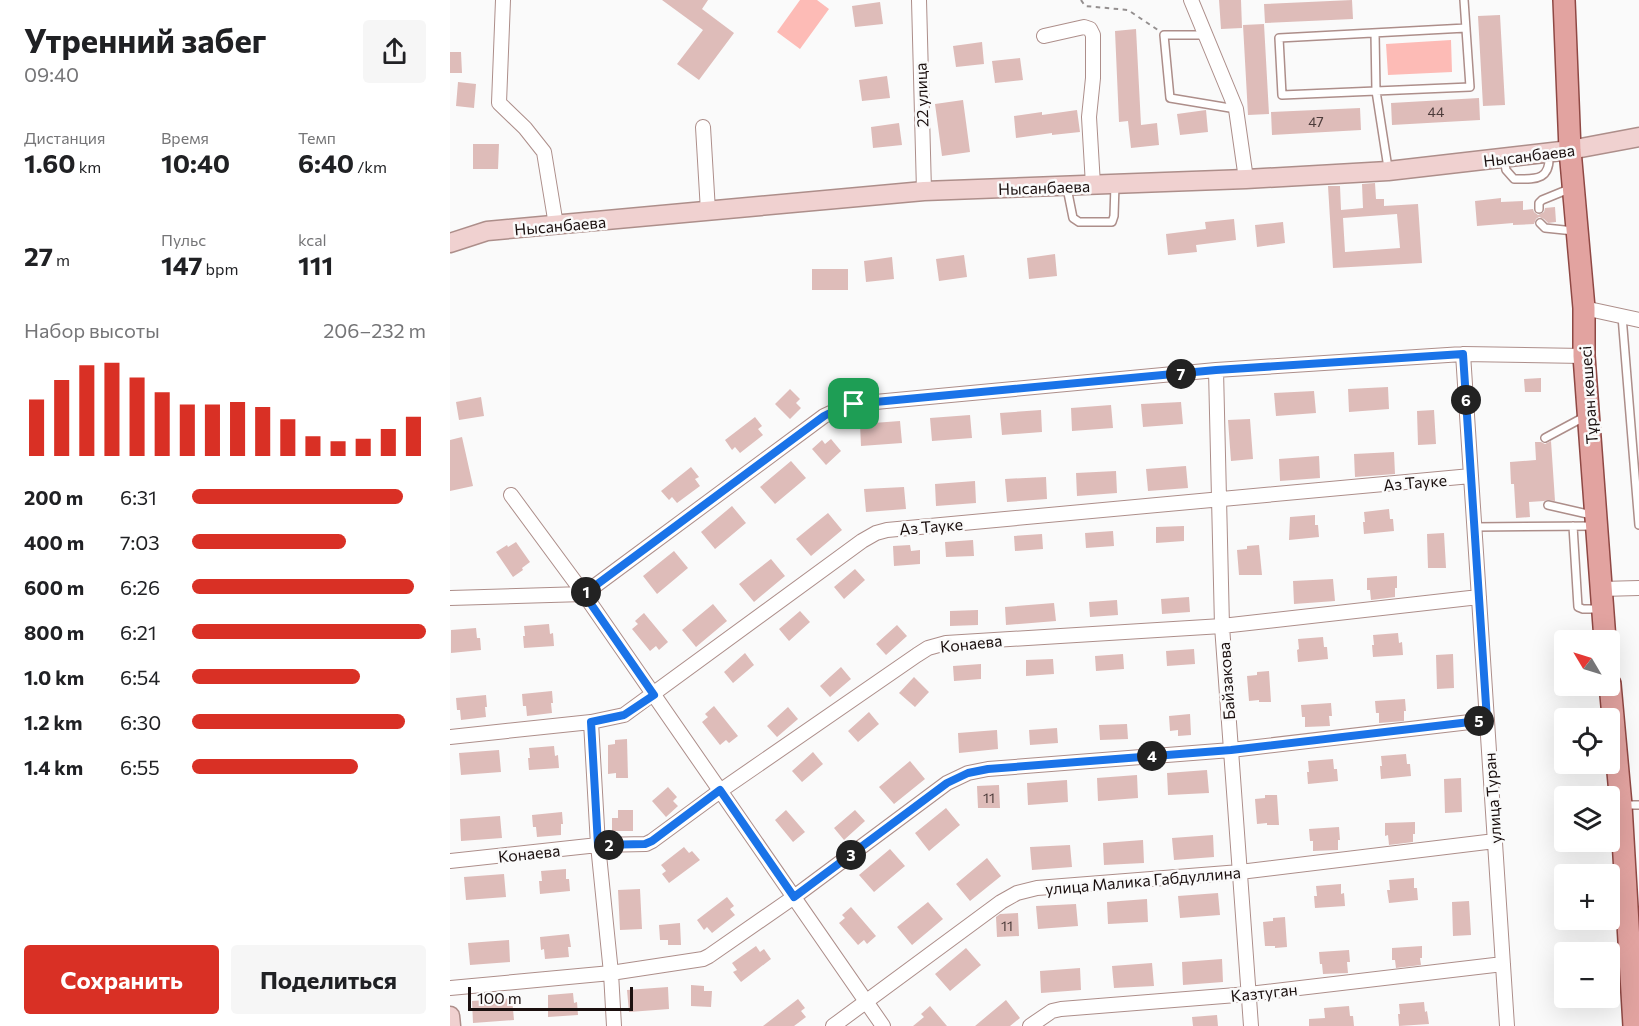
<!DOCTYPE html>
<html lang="ru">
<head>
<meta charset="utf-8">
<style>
	body { margin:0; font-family:Commissioner,sans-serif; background:#f6f6f6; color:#202124; height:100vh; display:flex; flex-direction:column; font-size:22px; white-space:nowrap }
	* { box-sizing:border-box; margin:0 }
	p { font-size:20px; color:#757577 }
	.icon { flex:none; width:33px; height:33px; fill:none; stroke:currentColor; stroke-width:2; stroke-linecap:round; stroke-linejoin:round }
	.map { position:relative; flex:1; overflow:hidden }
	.side { display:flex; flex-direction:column; background:#fff; width:450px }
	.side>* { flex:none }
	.needle { width:39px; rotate:308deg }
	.controls { position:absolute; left:1104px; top:630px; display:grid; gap:12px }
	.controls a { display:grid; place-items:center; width:66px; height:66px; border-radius:6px; background:#fff; box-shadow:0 6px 24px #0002; font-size:30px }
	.scale { position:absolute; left:18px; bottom:15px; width:165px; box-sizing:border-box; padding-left:6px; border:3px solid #1b100f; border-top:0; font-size:16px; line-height:21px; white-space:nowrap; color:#1b100f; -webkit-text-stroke:4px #fafafa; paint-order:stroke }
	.pin { position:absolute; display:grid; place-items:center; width:51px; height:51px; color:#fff; margin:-26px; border-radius:12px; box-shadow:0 3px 9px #0006 }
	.km { position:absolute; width:30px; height:30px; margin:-15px; border-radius:50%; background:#222; color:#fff; font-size:16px; line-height:30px; text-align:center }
	.round { display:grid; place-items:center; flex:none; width:63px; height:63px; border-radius:6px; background:#f6f6f6 }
	.headline { display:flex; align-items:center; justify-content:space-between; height:102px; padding:0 24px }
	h1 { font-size:33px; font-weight:700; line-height:45px }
	.stats { display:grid; grid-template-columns:repeat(3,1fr); gap:9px; height:102px; padding:6px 24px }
	.stats div { display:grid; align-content:center }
	.stats b { font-size:26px; font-weight:700 }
	.stats small { font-size:16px; font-weight:400 }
	.stats p { font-size:16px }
	.chart { height:168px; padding:12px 24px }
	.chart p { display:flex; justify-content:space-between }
	.chart svg { width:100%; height:108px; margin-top:6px; stroke:#d93025; stroke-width:6 }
	.action { display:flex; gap:12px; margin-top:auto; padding:12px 24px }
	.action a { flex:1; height:69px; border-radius:6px; background:#d93025; color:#fff; font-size:24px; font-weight:700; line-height:69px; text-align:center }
	.action a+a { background:#f6f6f6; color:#202124 }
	ul { padding:0 24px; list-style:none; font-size:20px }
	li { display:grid; grid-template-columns:96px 72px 1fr; align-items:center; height:45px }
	li i { height:15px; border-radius:8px; background:#d93025 }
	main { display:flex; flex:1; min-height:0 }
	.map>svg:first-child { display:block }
	.green { fill:#fdbbb6 }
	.building { fill:#debcb9; fill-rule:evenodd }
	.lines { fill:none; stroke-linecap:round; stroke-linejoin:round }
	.lane-casing { stroke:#ad8e8a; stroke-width:10 }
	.street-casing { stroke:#ad8e8a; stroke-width:16 }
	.secondary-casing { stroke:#ad8e8a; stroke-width:21 }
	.primary-casing { stroke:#8f4844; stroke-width:24 }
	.path { stroke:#948f8f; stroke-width:2; stroke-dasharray:4.5 4.5; stroke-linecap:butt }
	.lane { stroke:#fff; stroke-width:7 }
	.street { stroke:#fff; stroke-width:14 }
	.secondary { stroke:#f0d1d0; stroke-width:18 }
	.primary { stroke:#e2a3a0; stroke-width:21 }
	.route-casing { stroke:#fff; stroke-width:12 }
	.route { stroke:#1a73e8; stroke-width:8 }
	.labels { text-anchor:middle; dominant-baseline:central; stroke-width:5; stroke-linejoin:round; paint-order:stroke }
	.number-label { font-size:14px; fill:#4c3b3a }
	.street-label { font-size:16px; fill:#1b100f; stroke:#fafafa }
</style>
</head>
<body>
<main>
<section class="side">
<div class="headline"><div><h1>Утренний забег</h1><p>09:40</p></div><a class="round"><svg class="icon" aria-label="share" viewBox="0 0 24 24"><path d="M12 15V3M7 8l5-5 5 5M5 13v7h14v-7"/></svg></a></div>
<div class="stats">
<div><p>Дистанция</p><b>1.60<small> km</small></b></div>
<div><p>Время</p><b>10:40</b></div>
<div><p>Темп</p><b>6:40<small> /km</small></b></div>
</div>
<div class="stats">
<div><b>27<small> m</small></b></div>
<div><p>Пульс</p><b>147<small> bpm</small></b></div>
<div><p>kcal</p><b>111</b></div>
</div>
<div class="chart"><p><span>Набор высоты</span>206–232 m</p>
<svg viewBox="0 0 160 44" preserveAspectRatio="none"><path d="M5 44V21M15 44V13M25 44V7M35 44V6M45 44V12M55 44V18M65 44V23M75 44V23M85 44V22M95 44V24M105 44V29M115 44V36M125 44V38M135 44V37M145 44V33M155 44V28"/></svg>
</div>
<ul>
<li><b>200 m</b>6:31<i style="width:90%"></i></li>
<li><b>400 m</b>7:03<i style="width:66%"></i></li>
<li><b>600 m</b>6:26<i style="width:95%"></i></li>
<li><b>800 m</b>6:21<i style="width:100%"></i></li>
<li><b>1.0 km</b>6:54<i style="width:72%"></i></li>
<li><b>1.2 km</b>6:30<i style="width:91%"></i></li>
<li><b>1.4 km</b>6:55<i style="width:71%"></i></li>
</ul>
<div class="action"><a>Сохранить</a><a>Поделиться</a></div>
</section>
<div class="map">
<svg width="1189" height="1026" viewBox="0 0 1189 1026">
	<rect width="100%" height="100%" fill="#fafafa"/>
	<path class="green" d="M350,0H367L379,9L350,49L327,32Z
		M1001,40L1002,72L938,75L936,44Z"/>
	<path class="building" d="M212,0H258L252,9L284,33L249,80L227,64L253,30Z
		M769,0H791L792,28L771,29Z
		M902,0L903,19L815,23L814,4Z
		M430,2L433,24L405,27L402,6Z
		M1050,15L1055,105L1033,106L1028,16Z
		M814,24L819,114L798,115L793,25Z
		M686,29L691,125L707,123L709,145L681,148L678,121L669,122L665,31Z
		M532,42L534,64L506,67L503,46Z
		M0,52H11L12,73H0Z
		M570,58L573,80L545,83L542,61Z
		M437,76L440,98L412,101L409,80Z
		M8,82L26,84L24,108L6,106Z
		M1029,98L1030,120L942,125L941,103Z
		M513,100L520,152L492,156L485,104Z
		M910,108L911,130L822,135L821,112Z
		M627,110L630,132L602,135V133L566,138L564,116L592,112V115Z
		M756,110L758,132L730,135L727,114Z
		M449,123L452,145L423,148L421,127Z
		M23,144H49L48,169H23Z
		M925,183L926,199H934V206L968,204L972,263L883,268L878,186H890L891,210L913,208L912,184ZM947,214L950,248L895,252L893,218Z
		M1051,198V202L1073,201V210L1083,209L1084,212L1088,215L1094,212L1095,208L1105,207L1106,222L1098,223L1094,219L1089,217L1086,219L1084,224L1063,225V223L1027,226L1025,201Z
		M784,219L786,240L746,245L747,252L718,255L716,234L756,229L755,222Z
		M833,222L835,243L807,247L805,225Z
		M605,254L607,276L579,279L577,258Z
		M514,255L517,277L489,281L486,259Z
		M442,257L444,279L416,282L414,261Z
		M362,269H398V290H362Z
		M1091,378V392H1075L1074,379Z
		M938,387L939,409L899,412L898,389Z
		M340,389L350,399L346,403L351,408L340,419L325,404Z
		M864,391L866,413L826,416L824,393Z
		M31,397L34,416L9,420L6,402Z
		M731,402L733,424L693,427L691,404Z
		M661,405L663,428L622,431L621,408Z
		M591,410L592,432L552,435L550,413Z
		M984,410L986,444L968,445L967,411Z
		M520,415L522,438L482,441L480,418Z
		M305,417L312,426L308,429L313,435L290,453L285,447L282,450L275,440Z
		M800,419L803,459L781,461L778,420Z
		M450,421L452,443L411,446L410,424Z
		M12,437L23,486L0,491V440Z
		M381,439L391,451L376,465L362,449L372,440L375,444Z
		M1101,441L1105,501L1097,500L1094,501L1079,502L1080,517L1066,518L1064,484H1061L1060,462L1086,460L1085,442H1091L1095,444Z
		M944,452L945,474L905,477L904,454Z
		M869,456L870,478L830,481L829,459Z
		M341,461L356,478L325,504L310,487Z
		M736,466L738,488L698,491L696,469Z
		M241,467L249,477L245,479L250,486L227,503L222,497L219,500L211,491Z
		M666,471L667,493L627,496L626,473Z
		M596,477L597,499L557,502L555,479Z
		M525,481L526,503L486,506L485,484Z
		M454,487L456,509L416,512L414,489Z
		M282,506L296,523L265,549L251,532Z
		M939,509L940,519H943L944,531L914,534L913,522H915L914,512Z
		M378,513L392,530L361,556L346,539Z
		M865,515V525H868L869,537L839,540L840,517Z
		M734,526V541L706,543V527Z
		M663,531L664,546L636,548L635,533Z
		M994,533L996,568H978L977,534Z
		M592,534L593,549L565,551L564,536Z
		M523,540L524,556L496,557L495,542Z
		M66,542L80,562L72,568L73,570L63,577L46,552L57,545L58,547Z
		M460,545L461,551L470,550V564L444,566L443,546Z
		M809,545L812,575H789L787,550L797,549V546Z
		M224,551L238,568L207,594L193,576Z
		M321,559L335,576L304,602L289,584Z
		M405,569L415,580L394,599L384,587Z
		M947,576V588H945V597L921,600L920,590H917V578Z
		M883,579L885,601L844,604L843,581Z
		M739,597L740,612L712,614L711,599Z
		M667,600L668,615L640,617L639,602Z
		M604,603L606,621L556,625L555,607Z
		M263,604L277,621L246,647L232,630Z
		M528,610V625L500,626V611Z
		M350,611L360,622L339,641L329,629Z
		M194,613L218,642L209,650L206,646L200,651L182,629L188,624L185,621Z
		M99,624L100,634L103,633L104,646L74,648L73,636H75L74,626Z
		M447,625L457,636L436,655L426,644Z
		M26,628L27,638H30L31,650L1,653V630Z
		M948,633L949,643L952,642L953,655L923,657L922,645H924L923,635Z
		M873,637L874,647H877L878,659L848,662L847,650L849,649L848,639Z
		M744,649L745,664L717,666L716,651Z
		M295,653L304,665L283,683L274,672Z
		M673,654L674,669L646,671L645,656Z
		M1003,654L1004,688L987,689L986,655Z
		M603,659L604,674L576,676V660Z
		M531,664V679L504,681L503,666Z
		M391,667L401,679L380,697L370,686Z
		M819,671L821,702H809V700L799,701L797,676L807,675V672Z
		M464,677L479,692L465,707L449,693Z
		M102,691L103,703H101L102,713L77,716L76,706H73L72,694Z
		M36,695L37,707H35L36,717L11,720L10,710H7L6,698Z
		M955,699L956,711H954V721L929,723V713H926L925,701Z
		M881,703L882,716H879L880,726L855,727V717H852L851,705Z
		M264,706L288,736L279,743L276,740L270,745L252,722L258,717L255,714Z
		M338,707L348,719L327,737L317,726Z
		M419,712L429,724L408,742L398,731Z
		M740,714L741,735L728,736V730L720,731L719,716Z
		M677,724L678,739L650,740L649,725Z
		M607,728L608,743L580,745L579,730Z
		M547,730L548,749L509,753L508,733Z
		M177,739L178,778H166V773L158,774V745L165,744V740Z
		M104,746L105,756L108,755L109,768L79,770L78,758H80L79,748Z
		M49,750L51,772L11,775L9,753Z
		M363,752L373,764L352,782L342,771Z
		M956,754L957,764H960L961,776L931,779L930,766H932L931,756Z
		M883,759L884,769H887L888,781L858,784L857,772H859L858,761Z
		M460,761L475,779L444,804L429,787Z
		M757,770L759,793L718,795L717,773Z
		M687,775L688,798L648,801L647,778Z
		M1011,778L1012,812L995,813L994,779Z
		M617,780L618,802L578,805L577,783Z
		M549,785L550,808H528L527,786Z
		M218,787L227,797L223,801L228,806L216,817L202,801Z
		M815,795H827L829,825H817V823L807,824L805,799L815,798Z
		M496,808L510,825L479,851L465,833Z
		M168,810H183V831H162V818H168Z
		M336,810L355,832L343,842L325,820Z
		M405,810L415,821L394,840L384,828Z
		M112,812L113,824H111V835L87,837L86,827H83L82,815Z
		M50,816L52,838L11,841L10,819Z
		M965,822V834H963V842L939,845L938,835L935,836V823Z
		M889,827L890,840H888V850L863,851V841H860L859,829Z
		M763,835L764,857L724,860L722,838Z
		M693,840L694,863L654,865L653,843Z
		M620,845L622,867L582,870L580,847Z
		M234,847L239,853L242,851L250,860L219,883L212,874L216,871L211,865Z
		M440,849L455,866L424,892L409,875Z
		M537,858L551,876L520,901L506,884Z
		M116,869V879H119L120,891L90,894L89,881H92L91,871Z
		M54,874L56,897L16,900L14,877Z
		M964,878V888H967L968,900L939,903L937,890H940L939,880Z
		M891,884V894L894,893L895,906L865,908L864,896H867L866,886Z
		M190,889L192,929L170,930L168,890Z
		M768,893L770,915L730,918L728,896Z
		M277,897L284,906L280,909L285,915L262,933L257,927L254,930L247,920Z
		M697,899L698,922L658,924L657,902Z
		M1019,901L1021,935L1003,936L1002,902Z
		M478,902L493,919L462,945L447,927Z
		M626,904L628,926L588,929L586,906Z
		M401,907L426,936L417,944L414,940L408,945L389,923L395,918L392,915Z
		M568,913L569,936L547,937L546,917L550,914Z
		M835,917L837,947L825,948V946H815L813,922L823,921V918Z
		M230,923L231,945H218V940H210L209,925Z
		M119,934L121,947H118L119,957L95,959L94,949L91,950L90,937Z
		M59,940L60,962L20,965L18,943Z
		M306,946L310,952L314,949L321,959L291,982L283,972L287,970L282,963Z
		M972,946V958H970L971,965L946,968L945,960H942V948Z
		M516,948L531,965L500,991L485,974Z
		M899,950L900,962H897L898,973L873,974L872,964H870L869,952Z
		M772,959L773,982L733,985L732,962Z
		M702,963L704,986L664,988L662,966Z
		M630,968L631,990L591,993L590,971Z
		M241,985L254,986V991H262L261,1007L241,1006Z
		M218,987L219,1009L179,1012L177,990Z
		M123,993L124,1003L127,1002L128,1015L98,1017V995Z
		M62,998L64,1020L23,1023L22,1001Z
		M348,999L355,1008L351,1011L356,1017L344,1026H313Z
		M556,1000L570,1018L560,1026H525Z
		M974,1002L975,1012L977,1011L979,1024L949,1026L948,1014H950L949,1004Z
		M480,1006L497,1026H463L474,1017L471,1014Z
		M899,1006L900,1016H903L904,1026H859V1019L875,1018L874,1008Z
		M767,1015L768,1026H743L742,1017Z"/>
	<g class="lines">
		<defs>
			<path id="lane" d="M1014,0L1020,87L832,95L829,38L1016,28
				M925,33L926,91L938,168
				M754,35H714L720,98L786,109
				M1054,158L1056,170L1064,179C1085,179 1101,181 1099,154
				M617,188L623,218L629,222H662L664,216L665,185
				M1089,209V203L1092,200L1119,189
				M1090,223L1095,228L1124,231
				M1172,316L1189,525
				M1095,438L1136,416
				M1098,505L1142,515
				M1123,526L1128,607L1133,609H1149
				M1025,527L1145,526
				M1174,805H1189"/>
			<path id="street" d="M53,0L49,103L75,128L94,152L106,225
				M469,0L474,191
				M741,0L786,109L796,179
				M594,36L634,27L640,29L643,35V78L639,117L643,185
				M253,127L258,211
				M1134,308L1189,320
				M1013,354L1057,1026
				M766,370L772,626L801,1026
				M61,495L134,594L433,1026
				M1151,589L1189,588
				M0,598L134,594L374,416L389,409L404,404L766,370L1013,354L1134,356
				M141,722L148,845L161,973L164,1026
				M0,737L141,722L174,715L412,541L426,533L437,530L1021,476
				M0,861L148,845L196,844L202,841L270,791L467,655L478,648L496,643L772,626L1029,597
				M0,988L161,973L253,959L259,956L344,897L497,783L518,773L538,769L781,750L1037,720
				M383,1026L551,902L567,893L587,888L790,872L1045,841
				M580,1026L602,1011L611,1009L799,994L1053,964"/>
			<path id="secondary" d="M0,243L37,231L474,191L796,179L938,171L1120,150L1189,137
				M0,1016L1,1026"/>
			<path id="primary" d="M1114,0L1120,150L1134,308V356L1155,640
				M1160,684L1171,805L1184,1026"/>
		</defs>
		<use href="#lane" class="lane-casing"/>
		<use href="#street" class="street-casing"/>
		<use href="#secondary" class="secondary-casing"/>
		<use href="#primary" class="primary-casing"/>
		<path class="path" d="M631,0L635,6L678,10L708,30"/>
		<use href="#lane" class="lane"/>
		<use href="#street" class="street"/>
		<use href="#secondary" class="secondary"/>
		<use href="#primary" class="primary"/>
	</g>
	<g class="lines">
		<defs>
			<path id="route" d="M1013,354L1037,720L781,750L538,769L518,773L497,783L344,897L270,790L202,841L195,844L148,845L141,722L174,715L204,695L134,594L374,416L388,409L404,404L766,370Z"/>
		</defs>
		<use href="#route" class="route-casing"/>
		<use href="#route" class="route"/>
	</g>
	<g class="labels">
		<g class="number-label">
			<text x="986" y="111">44</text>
			<text x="866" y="121">47</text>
			<text x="539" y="797">11</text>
			<text x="557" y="925">11</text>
		</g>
		<g class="street-label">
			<text transform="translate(471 95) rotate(-92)">22 улица</text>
			<text transform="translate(1079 155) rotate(-7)">Нысанбаева</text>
			<text transform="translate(594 187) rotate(-2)">Нысанбаева</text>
			<text transform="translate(110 225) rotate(-5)">Нысанбаева</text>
			<text transform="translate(1138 395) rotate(-94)">Тұран көшесі</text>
			<text transform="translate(965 482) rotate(-5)">Аз Тауке</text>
			<text transform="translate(481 526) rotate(-5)">Аз Тауке</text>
			<text transform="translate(521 643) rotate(-6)">Конаева</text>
			<text transform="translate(776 681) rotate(-94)">Байзакова</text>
			<text transform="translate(1042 798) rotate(-94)">улица Туран</text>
			<text transform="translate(79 853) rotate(-6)">Конаева</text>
			<text transform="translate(693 880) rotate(-5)">улица Малика Габдуллина</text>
			<text transform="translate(814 992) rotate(-6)">Казтуган</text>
		</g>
	</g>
</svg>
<div class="controls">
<a><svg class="needle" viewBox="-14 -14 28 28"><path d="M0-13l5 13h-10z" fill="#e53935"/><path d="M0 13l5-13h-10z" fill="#757577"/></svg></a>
<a><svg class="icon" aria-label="locate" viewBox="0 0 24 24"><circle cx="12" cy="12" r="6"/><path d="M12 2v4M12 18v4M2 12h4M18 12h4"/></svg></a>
<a><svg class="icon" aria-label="layers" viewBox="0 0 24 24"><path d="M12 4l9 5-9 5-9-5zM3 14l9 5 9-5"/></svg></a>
<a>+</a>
<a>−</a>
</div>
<div class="scale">100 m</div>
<div class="pin" style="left:404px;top:404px;background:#1e9e55"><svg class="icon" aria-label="arrive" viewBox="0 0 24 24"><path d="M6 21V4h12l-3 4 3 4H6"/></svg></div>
<b class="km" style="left:136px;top:592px">1</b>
<b class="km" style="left:159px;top:845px">2</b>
<b class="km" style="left:401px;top:855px">3</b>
<b class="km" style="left:702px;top:756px">4</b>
<b class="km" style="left:1029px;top:721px">5</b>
<b class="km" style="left:1016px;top:400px">6</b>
<b class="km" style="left:731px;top:374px">7</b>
</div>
</main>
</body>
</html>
